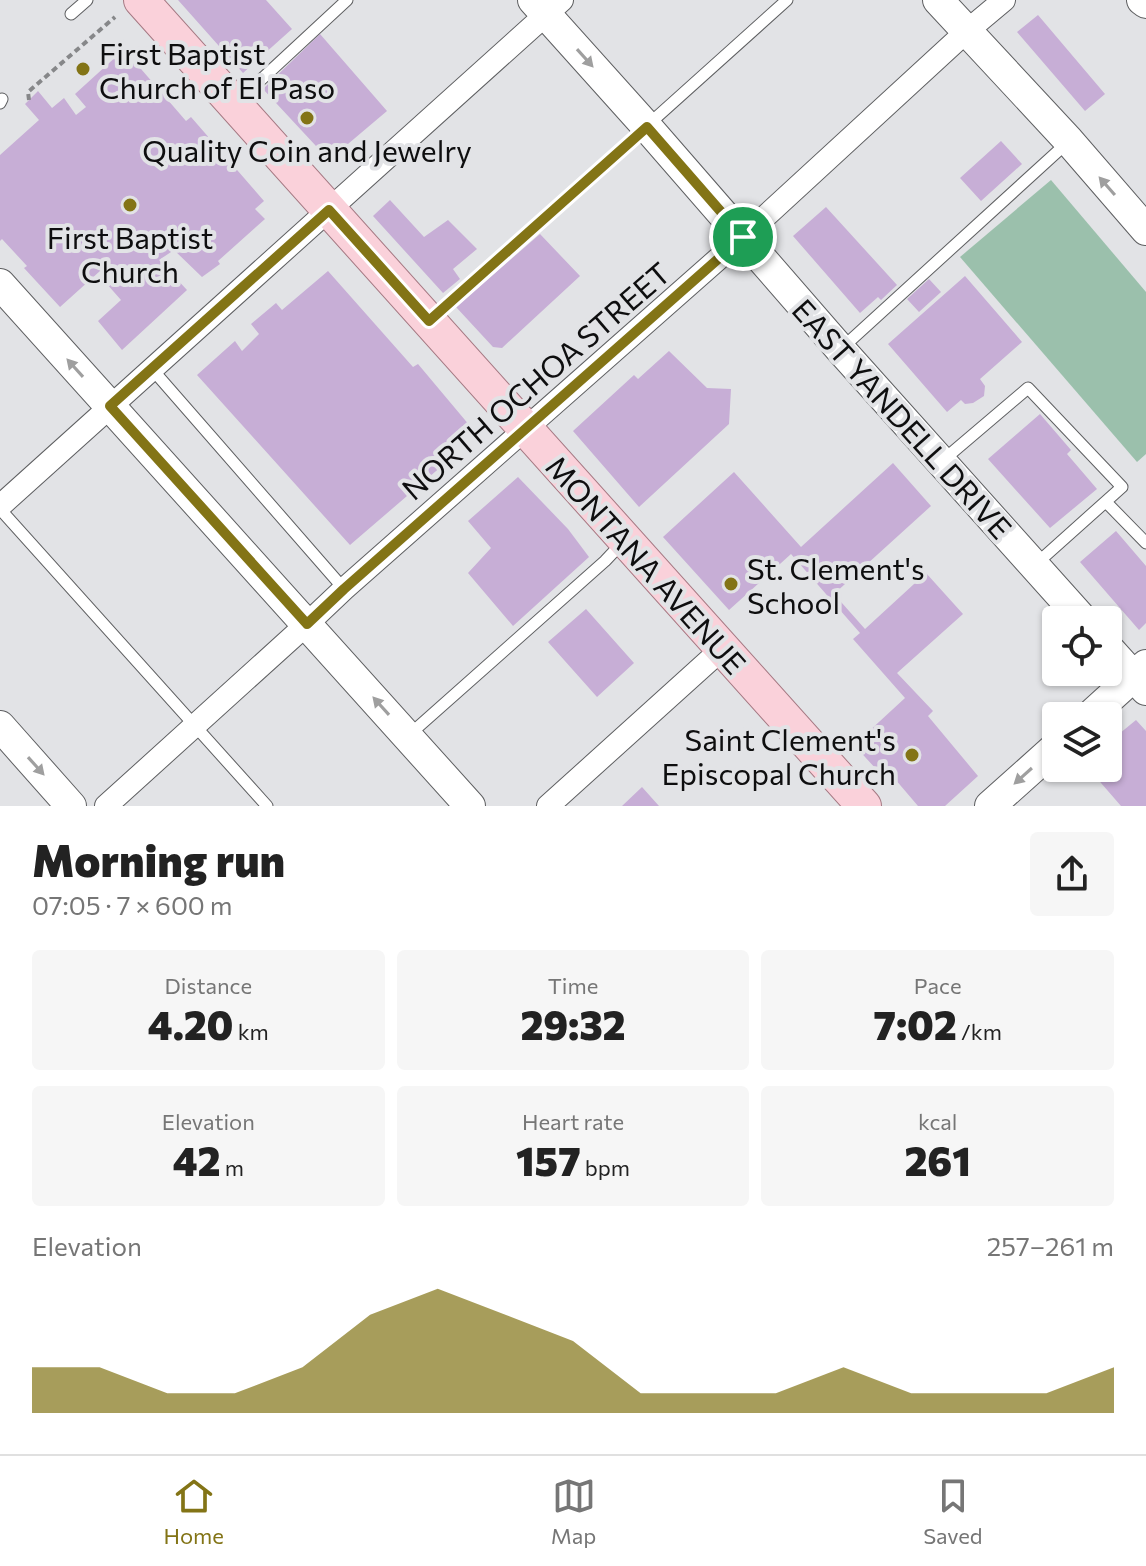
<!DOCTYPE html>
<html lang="en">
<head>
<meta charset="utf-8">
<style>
	body { margin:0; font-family:Commissioner,sans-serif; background:#f6f6f6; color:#222; height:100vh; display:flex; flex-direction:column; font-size:30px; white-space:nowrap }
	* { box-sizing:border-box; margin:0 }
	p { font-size:26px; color:#767676 }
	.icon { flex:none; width:44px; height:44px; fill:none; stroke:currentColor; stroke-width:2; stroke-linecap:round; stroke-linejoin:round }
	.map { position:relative; height:806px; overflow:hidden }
	.side { display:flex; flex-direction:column; background:#fff; flex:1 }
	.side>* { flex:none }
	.fabs { position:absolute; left:1042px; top:606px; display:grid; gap:16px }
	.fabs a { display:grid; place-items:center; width:80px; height:80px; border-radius:8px; background:#fff; box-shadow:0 2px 6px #0004; font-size:40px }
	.pin { position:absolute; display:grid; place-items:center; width:68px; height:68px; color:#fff; margin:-34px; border:4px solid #fff; border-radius:50%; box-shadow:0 2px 8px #0007 }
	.round { display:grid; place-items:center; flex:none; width:84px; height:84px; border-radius:8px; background:#f6f6f6 }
	.overview { display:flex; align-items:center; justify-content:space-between; height:136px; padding:0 32px }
	h1 { font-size:44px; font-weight:800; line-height:60px }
	.figures { display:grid; grid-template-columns:repeat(3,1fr); gap:12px; height:136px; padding:8px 32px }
	.figures div { display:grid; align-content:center; border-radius:8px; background:#f6f6f6; text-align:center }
	.figures b { font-size:40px; font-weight:800 }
	.figures small { font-size:22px; font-weight:400 }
	.figures p { font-size:22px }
	.chart { height:224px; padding:16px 32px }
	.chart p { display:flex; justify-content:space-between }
	.chart svg { width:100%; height:144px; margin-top:8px; fill:#837416; opacity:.7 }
	.tabs { display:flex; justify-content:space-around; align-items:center; height:112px; border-top:2px solid #e0e0e0; background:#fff; font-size:22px; color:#767676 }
	.tabs a { display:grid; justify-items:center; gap:4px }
	.tabs .current { color:#837416 }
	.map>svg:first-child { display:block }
	.green { fill:#9bc0ac }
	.building { fill:#c7aed6 }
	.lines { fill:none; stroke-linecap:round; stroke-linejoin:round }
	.lane-casing { stroke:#5e5f61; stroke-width:13 }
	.street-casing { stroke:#5e5f61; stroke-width:24 }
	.secondary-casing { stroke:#5e5f61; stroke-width:32 }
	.primary-casing { stroke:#a57983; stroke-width:36 }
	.path { stroke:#868789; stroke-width:4; stroke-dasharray:6 4; stroke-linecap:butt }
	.lane { stroke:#fff; stroke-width:11 }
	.street { stroke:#fff; stroke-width:22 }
	.secondary { stroke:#fff; stroke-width:30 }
	.primary { stroke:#fad1da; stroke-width:34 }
	.oneway { fill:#9f9f9f }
	.route-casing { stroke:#fff; stroke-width:16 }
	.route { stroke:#837416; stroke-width:10 }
	.poi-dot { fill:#837416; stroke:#e2e3e6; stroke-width:3 }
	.labels { text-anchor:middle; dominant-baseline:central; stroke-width:8; stroke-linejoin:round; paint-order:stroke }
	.poi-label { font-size:30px; fill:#0e0e0f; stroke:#e2e3e6; text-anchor:start }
	.street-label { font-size:30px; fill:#0e0e0f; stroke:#e2e3e6 }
</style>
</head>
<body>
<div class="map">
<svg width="1146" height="806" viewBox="0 0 1146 806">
	<rect width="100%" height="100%" fill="#e2e3e6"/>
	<path class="green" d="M1051,180L1146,292V454L1137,462L960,257Z"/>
	<path class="building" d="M178,0H266L292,29L243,73Z
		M1038,15L1105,94L1085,111L1017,32Z
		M320,34L387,111L329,160L263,89Z
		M119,54L131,66L135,62L186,121L191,117L264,201L255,209L265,219L218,261L220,264L202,277L174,250L159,260L187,290L122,350L98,321L121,300L106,283L110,281L100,271L60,307L24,268L27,266L2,239L0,241V155L39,120L25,104L38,91L52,108L64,98L76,115L86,107L75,94Z
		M1001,141L1022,164L981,201L960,178Z
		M390,200L424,237L448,220L477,249L453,269L460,279L443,293L373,216Z
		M826,207L897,285L881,300L878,297L860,313L793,236Z
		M540,234L580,276L502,348L493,347L456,307Z
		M328,271L413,367L418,364L470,426L450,442L457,453L350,545L197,375L235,341L242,351L259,334L251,324L276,303L282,310Z
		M965,276L1022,342L980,379L985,386L984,396L973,403L965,404L961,400L947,412L888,344Z
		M929,279L941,292L919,312L907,299Z
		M669,351L707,388L731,389L729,424L639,507L573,431L634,375L638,379Z
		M1040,414L1071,450L1067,454L1097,489L1050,528L988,459Z
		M893,463L931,506L834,594L865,629L926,573L963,614L897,673L933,711L928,716L978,776L945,806H918L883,765L877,770L854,745L905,698L853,639L860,633L791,554L729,610L663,537L734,472L801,547Z
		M518,477L568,529L589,557L513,626L468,573L491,548L468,521Z
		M1116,531L1146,566V623L1139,630L1080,562Z
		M586,609L634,663L597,697L548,642Z
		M1136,720L1146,731V806H1121L1088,768H1108V743Z
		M642,787L659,806H622Z"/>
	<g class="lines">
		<defs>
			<path id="lane" d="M71,14L87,0
				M237,102L347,0
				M0,103L2,99
				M433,318L787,0
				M841,349L1068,142
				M152,369L344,589
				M941,462L1028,388L1122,487L1036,564
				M1106,502L1146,543
				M0,509L267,806
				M409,735L605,561L622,543"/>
			<path id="street" d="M0,506L562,0
				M106,806L307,624L344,589L743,237L967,31L1004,0
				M548,806L723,648"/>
			<path id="secondary" d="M533,0L647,127L841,350L1083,620
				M938,0L1069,141L1146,230
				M1142,0L1146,3
				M0,284L470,806
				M1108,648L1146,690
				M1090,716L1146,665
				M0,726L71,806
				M990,806L1056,747"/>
			<path id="primary" d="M141,0L864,806"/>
		</defs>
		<use href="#lane" class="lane-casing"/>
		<use href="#street" class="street-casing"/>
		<use href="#secondary" class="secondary-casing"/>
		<use href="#primary" class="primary-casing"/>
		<path class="path" d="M29,100L28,92L115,17"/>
		<use href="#lane" class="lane"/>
		<use href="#street" class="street"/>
		<use href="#secondary" class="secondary"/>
		<use href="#primary" class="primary"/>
	</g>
	<defs><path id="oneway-solid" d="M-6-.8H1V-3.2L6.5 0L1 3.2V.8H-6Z" transform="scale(2)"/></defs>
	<g class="oneway">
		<use href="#oneway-solid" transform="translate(585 58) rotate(48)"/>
		<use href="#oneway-solid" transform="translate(1107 186) rotate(-131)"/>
		<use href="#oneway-solid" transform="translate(75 368) rotate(-132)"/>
		<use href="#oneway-solid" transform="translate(381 706) rotate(-132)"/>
		<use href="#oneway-solid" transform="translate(36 766) rotate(48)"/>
		<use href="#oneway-solid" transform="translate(1023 776) rotate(138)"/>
	</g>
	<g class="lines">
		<defs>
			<path id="route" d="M647,127L743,237L344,589L307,624L110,406L329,210L429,321Z"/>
		</defs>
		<use href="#route" class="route-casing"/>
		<use href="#route" class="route"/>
	</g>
	<g class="poi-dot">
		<circle cx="83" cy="69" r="8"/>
		<circle cx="307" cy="118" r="8"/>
		<circle cx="130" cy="205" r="8"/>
		<circle cx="731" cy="584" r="8"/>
		<circle cx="912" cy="755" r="8"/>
	</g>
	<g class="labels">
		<g class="poi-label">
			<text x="99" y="52">First Baptist<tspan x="99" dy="34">Church of El Paso</tspan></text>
			<text x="307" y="149" text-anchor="middle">Quality Coin and Jewelry</text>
			<text x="130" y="236" text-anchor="middle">First Baptist<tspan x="130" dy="34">Church</tspan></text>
			<text x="747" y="567">St. Clement's<tspan x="747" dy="34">School</tspan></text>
			<text x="896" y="738" text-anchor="end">Saint Clement's<tspan x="896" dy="34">Episcopal Church</tspan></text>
		</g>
		<g class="street-label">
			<text transform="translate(535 380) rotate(-41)">NORTH OCHOA STREET</text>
			<text transform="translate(903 418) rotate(48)">EAST YANDELL DRIVE</text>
			<text transform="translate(647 564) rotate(48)">MONTANA AVENUE</text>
		</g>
	</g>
</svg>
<div class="fabs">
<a><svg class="icon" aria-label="locate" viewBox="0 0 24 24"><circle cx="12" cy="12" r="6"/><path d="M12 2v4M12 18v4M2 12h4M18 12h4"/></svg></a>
<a><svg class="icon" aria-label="layers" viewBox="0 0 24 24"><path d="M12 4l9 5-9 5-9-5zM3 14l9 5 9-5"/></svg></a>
</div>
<div class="pin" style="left:743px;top:237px;background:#1e9e55"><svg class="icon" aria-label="arrive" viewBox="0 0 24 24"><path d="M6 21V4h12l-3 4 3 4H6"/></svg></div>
</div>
<section class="side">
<div class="overview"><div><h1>Morning run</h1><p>07:05 · 7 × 600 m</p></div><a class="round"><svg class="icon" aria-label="share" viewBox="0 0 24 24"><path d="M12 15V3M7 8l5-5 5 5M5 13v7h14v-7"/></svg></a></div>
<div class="figures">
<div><p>Distance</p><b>4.20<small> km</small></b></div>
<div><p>Time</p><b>29:32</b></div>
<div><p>Pace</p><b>7:02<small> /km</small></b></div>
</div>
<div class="figures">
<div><p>Elevation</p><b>42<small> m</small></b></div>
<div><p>Heart rate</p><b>157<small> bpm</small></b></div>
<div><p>kcal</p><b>261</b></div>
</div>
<div class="chart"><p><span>Elevation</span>257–261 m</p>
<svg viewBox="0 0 160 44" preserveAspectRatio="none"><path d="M0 44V30L10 30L20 38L30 38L40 30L50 14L60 6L70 14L80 22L90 38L100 38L110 38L120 30L130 38L140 38L150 38L160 30V44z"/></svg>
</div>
</section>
<nav class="tabs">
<a class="current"><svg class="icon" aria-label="home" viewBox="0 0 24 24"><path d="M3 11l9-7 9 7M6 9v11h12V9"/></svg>Home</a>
<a><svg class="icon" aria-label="map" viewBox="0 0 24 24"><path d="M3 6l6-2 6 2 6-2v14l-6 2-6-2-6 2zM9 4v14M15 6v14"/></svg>Map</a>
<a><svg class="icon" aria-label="saved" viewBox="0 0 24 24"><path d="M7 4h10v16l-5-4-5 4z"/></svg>Saved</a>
</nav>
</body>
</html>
